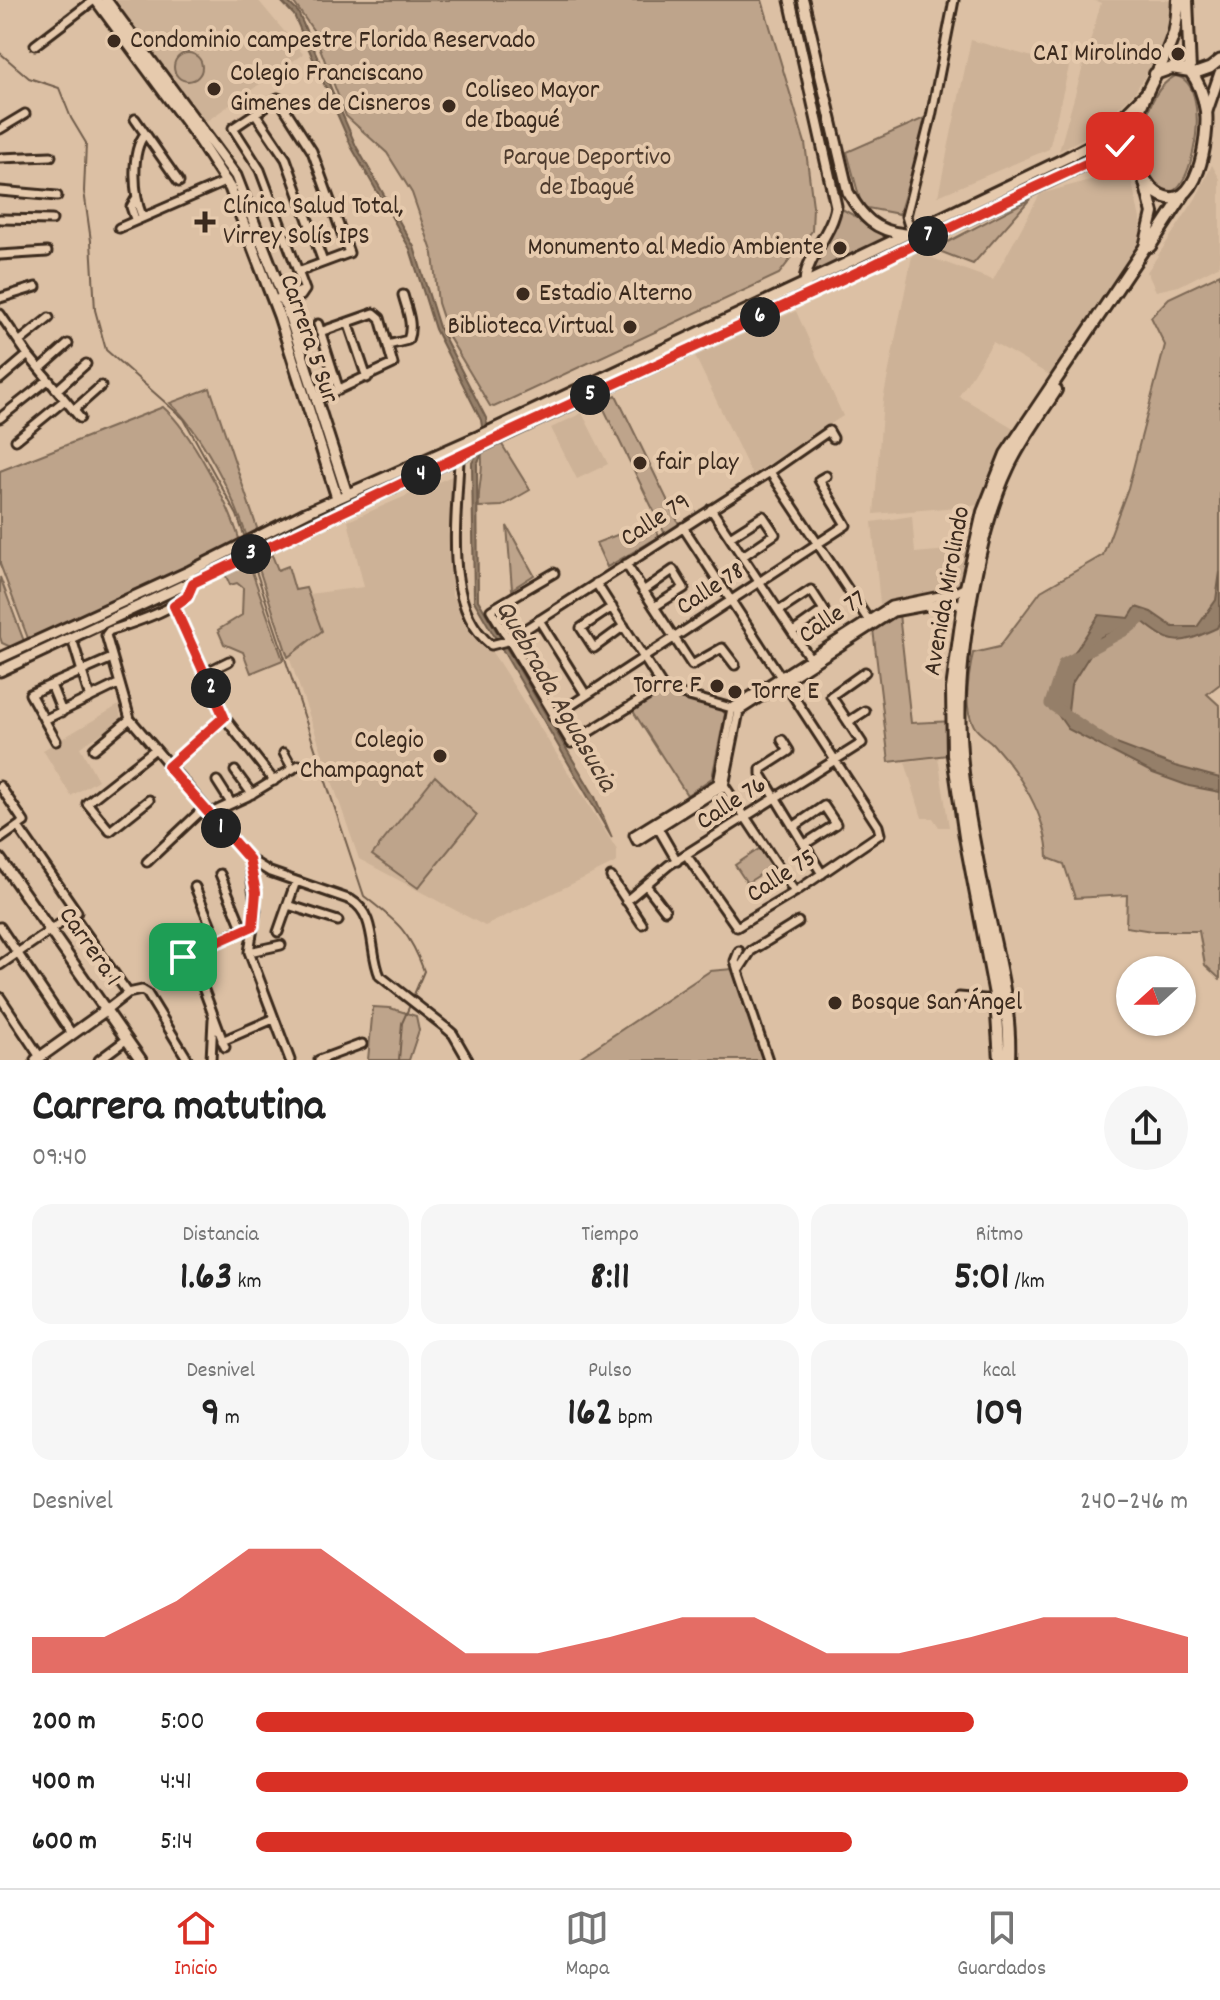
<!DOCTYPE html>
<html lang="es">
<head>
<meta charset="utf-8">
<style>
	body { margin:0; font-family:Dekko,sans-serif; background:#f6f6f6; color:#222; height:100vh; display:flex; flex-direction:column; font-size:30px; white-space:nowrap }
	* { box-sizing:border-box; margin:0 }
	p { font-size:26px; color:#767676 }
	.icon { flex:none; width:44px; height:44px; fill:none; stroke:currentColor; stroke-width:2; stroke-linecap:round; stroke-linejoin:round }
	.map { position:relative; height:1060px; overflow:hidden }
	.side { display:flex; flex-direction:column; background:#fff; flex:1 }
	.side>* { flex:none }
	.needle { width:52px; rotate:249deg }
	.fabs { position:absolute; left:1116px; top:956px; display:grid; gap:16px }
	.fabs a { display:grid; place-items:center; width:80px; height:80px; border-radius:50%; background:#fff; box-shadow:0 2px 6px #0004; font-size:40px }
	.pin { position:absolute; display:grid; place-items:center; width:68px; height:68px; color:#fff; margin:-34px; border-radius:16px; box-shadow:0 4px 12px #0006 }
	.km { position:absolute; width:40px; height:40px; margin:-20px; border-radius:50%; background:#222; color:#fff; font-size:22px; line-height:40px; text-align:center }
	.round { display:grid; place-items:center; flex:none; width:84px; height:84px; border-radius:42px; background:#f6f6f6 }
	.head { display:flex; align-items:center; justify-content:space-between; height:136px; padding:0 32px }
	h1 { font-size:44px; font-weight:700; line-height:60px }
	.metrics { display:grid; grid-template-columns:repeat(3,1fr); gap:12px; height:136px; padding:8px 32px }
	.metrics div { display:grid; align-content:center; border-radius:20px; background:#f6f6f6; text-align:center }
	.metrics b { font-size:40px; font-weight:700 }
	.metrics small { font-size:22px; font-weight:400 }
	.metrics p { font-size:22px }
	.chart { height:224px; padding:16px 32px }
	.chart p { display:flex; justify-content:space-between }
	.chart svg { width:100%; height:144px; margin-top:8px; fill:#d93025; opacity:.7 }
	ul { padding:0 32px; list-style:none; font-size:26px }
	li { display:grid; grid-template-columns:128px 96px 1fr; align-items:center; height:60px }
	li i { height:20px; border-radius:10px; background:#d93025 }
	.dock { display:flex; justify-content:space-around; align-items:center; height:112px; border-top:2px solid #e0e0e0; background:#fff; font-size:22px; color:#767676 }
	.dock a { display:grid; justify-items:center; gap:4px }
	.dock .on { color:#d93025 }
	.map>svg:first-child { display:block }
	.built { fill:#cdb297 }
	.green { fill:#bea48b; stroke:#7c6754; stroke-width:2 }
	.water { fill:#957f69; stroke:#715d4b; stroke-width:2 }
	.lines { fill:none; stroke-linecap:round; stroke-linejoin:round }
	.stream { stroke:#715d4b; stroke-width:2 }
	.river { stroke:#957f69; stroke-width:11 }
	.street-casing { stroke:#3b2a1e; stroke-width:13 }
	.secondary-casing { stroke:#3b2a1e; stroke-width:15 }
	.primary-casing { stroke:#3b2a1e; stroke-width:16 }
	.street { stroke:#e6caad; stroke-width:7 }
	.secondary { stroke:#e6caad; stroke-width:9 }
	.primary { stroke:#e6caad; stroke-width:10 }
	.route-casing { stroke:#fff; stroke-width:16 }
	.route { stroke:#d93025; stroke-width:10 }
	.poi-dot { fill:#3b2a1e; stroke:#e6caad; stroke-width:3 }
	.labels { text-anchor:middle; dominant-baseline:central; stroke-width:8; stroke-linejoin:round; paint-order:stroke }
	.poi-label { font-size:26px; fill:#3b2a1e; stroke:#e6caad; text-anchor:start }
	.park-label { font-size:26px; fill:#4f3c2e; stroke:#e6caad }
	.street-label { font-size:26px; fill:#3b2a1e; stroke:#e6caad }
	.water-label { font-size:28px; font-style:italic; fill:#4d3b2d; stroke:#e6caad }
</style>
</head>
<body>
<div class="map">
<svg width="1220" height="1060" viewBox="0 0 1220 1060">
	<rect width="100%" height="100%" fill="#dcc0a4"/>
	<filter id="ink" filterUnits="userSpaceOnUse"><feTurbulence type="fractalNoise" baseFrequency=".0125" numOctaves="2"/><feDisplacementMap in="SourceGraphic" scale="16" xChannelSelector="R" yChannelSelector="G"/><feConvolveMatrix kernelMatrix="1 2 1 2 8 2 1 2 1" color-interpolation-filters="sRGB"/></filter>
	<g filter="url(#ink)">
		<path class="built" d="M111,0H258L303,54L201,125Z
			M1093,0H1172V4L1162,48L1135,92L1089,135L1059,151L1101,3Z
			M971,40L1069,67L1049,149L938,196Z
			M1212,165L1220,179V265L1179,286L1156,291L1147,272L1196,198Z
			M1129,169L1144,237L1051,376L993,342L959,396L1017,430L1002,450L981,505L874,514L883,400L913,251L993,280L1040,194Z
			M796,311L843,416L752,475L695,356Z
			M582,413L608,464L577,479L551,428Z
			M452,476V595L498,661L617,850V862L485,926L359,859L269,599L364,587L348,521Z
			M912,516L915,553L971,548L962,589L880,604L872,522Z
			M119,705L121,721L80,747L98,780L71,796L43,750Z
			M938,757L949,827H939L933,818H922L905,762Z"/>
		<path class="green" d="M292,0H762L805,143L813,206L812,231L779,274L494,407L490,406L450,339L438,303L433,254L412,193L387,153L346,116L313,30Z
			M174 67a14 14 0 1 1 28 0a14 14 0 1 1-28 0Z
			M1175,76C1220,81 1186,235 1154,181C1136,150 1142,94 1175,76Z
			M929,116L899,214L862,207L847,152Z
			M1030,199L973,264L934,249Z
			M842,209L893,237L811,275Z
			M1220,274V684L1207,694L1220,706V979L1205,965L1199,931H1152L1126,927L1127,895L1075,898L1064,864L1048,858C1047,816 1020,774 992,743C987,738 978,733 974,726C962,705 969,675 973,653L999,647L1041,591L1103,555L1128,488L1165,345L1151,317L1169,298Z
			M210,388L257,528L255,533L247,537C234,497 201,431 170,403Z
			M616,395L679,524L665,534L601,403Z
			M163,407C191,431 230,506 240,542L29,641L0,564V471Z
			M501,443L530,490L502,506L479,507C477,486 485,471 481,451Z
			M653,521L659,537L607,567L596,543Z
			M507,526L534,575L512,589Z
			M272,555L278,570L288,566L295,590L306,588L322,631L288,657L256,560Z
			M249,563L283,660L251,673L243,652L224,644L218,630L242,615L243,588L237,583L230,585L225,574Z
			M0,577L25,644L15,649L2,643L0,637Z
			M899,614L911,723L954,721L956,754L889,762L873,629Z
			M658,692L719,705L725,714L712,778L687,795L631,708Z
			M435,776L477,815L418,888L372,855Z
			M762,847L774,866L747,883L735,865Z
			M732,969L766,1060H576L710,971Z
			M373,1007L390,1008L416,1016L419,1030L409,1060H368Z"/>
		<path class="water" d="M280,0H286L298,12L356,146L414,247L439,327L486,418L489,439L477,464L478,600L595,797L612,838L474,601L472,463L484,440L481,420L435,329L410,249L352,148L294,15Z
			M1220,572V621L1217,628C1180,644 1175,648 1142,621L1101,637L1071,685L1068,711L1090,734L1175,766L1220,778V792L1189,786L1153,773L1068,729L1054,709V677L1077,649L1099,615L1129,618L1136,607L1151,612L1173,627H1197L1216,600Z"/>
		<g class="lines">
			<path class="stream" d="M0,53L29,78L59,88L71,118L86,143L84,191L91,241L95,310L106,350L184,419L237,515L245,538
				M252,559L364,896C397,922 409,930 424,971L413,997
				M399,1060L402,1023L411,1003"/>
			<path class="river" d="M1112,746L1050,704L1063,664L1128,629L1144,616"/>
			<defs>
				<path id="street" d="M35,45L94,0
					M255,113L286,159L323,262
					M135,119L179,182
					M0,129L25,114
					M0,158L51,156
					M0,191L57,196
					M135,200L131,207L135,219
					M142,216C134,196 130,152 145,134
					M0,219L52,220
					M119,228L227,181
					M914,243L906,216L931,117L954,0
					M0,255L47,252
					M298,272L349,253L312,151L278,98L233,128L260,170L305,290
					M0,298L36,287
					M273,300L305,290
					M283,303L301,296L305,290
					M0,314L28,355L80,418
					M348,322L367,378
					M318,324L339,390
					M19,342L49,318
					M388,345L408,340C414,324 407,310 403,295
					M40,369L68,344
					M0,379L28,355
					M57,390L86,364
					M316,400L393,364L380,318L374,313L320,332
					M74,410L101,386
					M0,418L48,380
					M16,440L65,400
					M459,457C458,514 441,605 491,645L507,641L770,472L829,431L833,438
					M770,472L869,621
					M711,509L813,663
					M683,527L878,826L880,834L795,892L737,927L687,856
					M730,537L763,516L775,534L743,556
					M626,564L692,665L722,648L735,665
					M554,573L491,610L571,743L657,690L664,689
					M192,577C197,606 131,623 109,631L106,635L130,719L249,859L270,872L351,900C377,915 369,952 380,976L445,1027L453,1034L468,1060
					M596,583L664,689
					M643,591L673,570L684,588L654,607
					M174,606L224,717L274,781
					M612,607L581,628L594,648L624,626
					M779,611L811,590L824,610L793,632
					M539,620L586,695
					M74,645L90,698
					M205,673L229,661
					M51,685L62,712
					M664,689L735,709
					M732,708L891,606L954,593L966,587
					M739,711L893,612L953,601L963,607
					M553,717L846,525L819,480L826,476
					M44,720L118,684
					M848,722L865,711
					M782,740L789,751L761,769V774L822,874
					M56,741L30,694L112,658
					M94,749L130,719
					M284,753L293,769
					M168,767L224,717
					M235,771L252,794
					M217,781L231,803
					M718,783L634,835L637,841L724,786L739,711
					M718,783L732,708
					M724,785L795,892
					M0,786L24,822L0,839
					M149,800L110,831L87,803L154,750
					M209,814L248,796L299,765
					M793,827L824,806L836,824L805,844
					M658,828L677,861
					M249,859L256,910L249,952L290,1060
					M147,862L204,808
					M220,874L243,930
					M611,877L642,924
					M646,885L665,910
					M195,887L217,941
					M626,901L669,865L862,743L831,696L865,672
					M288,905L338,921
					M73,915L128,993
					M0,927L72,1034
					M278,932L296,881
					M176 953a5 5 0 1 1 10 0a5 5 0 1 1-10 0Z
					M739,951L735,961L738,971L768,1060
					M249,952L281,945
					M185,955L253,926
					M0,965L77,912L18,827
					M738,971L751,951L798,922
					M198,974L225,1047
					M0,997L40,1057
					M959,997L996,1000
					M106,1010L128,993L142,990L147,993L188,1060
					M222,1041L273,1019
					M99,1060L127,1039
					M211,1060L213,1019
					M319,1060L362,1044"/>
				<path id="secondary" d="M96,0L192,130L230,188L279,316L337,498
					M106,0L236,176L285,302L347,494
					M790,0L836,206C832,235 800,264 806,287
					M803,0L848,192C862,217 875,231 905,234
					M1193,74L1210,68L1220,60
					M1206,114L1220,73
					M1102,139L1116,135L1122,139L1120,146L1109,157
					M0,658L190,571L307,512L479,436L805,283L1066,158L1097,142L1144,95
					M0,671L1099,158L1124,159L1141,171
					M0,859L141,1060
					M36,1060L106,1010"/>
				<path id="primary" d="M1187,0L1190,71
					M1155,74L1172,68L1190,71C1199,82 1204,98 1206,111C1209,134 1198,220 1157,193C1147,186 1141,173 1138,162C1123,112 1159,81 1173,36C1177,25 1177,12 1178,0
					M1150,246L1184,194
					M1000,1060L996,1000L965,837L953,755L952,689L966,587L983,512L1006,454L1145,247L1153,213L1143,175
					M1009,1060C1012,999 991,934 980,874C971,828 962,782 960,736C956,663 977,533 1008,468C1021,440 1040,415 1056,390"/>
			</defs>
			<use href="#street" class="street-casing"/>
			<use href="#secondary" class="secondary-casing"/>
			<use href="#primary" class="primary-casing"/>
			<use href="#street" class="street"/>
			<use href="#secondary" class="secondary"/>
			<use href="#primary" class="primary"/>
		</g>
	</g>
	<g class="lines" filter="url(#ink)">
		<defs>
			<path id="route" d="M183,957L253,926L256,892L249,859L168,767L224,717L174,606L187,597L193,583L512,431L873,265C948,228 1023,192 1099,158L1109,157L1120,146"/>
		</defs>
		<use href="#route" class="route-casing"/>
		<use href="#route" class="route"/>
	</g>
	<g class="poi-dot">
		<circle cx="114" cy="41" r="8"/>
		<circle cx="1178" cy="54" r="8"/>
		<circle cx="214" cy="89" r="8"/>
		<circle cx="449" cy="106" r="8"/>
		<path d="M201 210h8v8h8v8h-8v8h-8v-8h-8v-8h8z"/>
		<circle cx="840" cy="248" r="8"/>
		<circle cx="523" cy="294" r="8"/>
		<circle cx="630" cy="327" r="8"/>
		<circle cx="640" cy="463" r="8"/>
		<circle cx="717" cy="686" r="8"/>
		<circle cx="735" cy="692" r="8"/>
		<circle cx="440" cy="756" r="8"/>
		<circle cx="835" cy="1003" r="8"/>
	</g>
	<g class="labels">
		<g class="poi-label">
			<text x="130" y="41">Condominio campestre Florida Reservado</text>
			<text x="1162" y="54" text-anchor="end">CAI Mirolindo</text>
			<text x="230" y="74">Colegio Franciscano<tspan x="230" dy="30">Gimenes de Cisneros</tspan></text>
			<text x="465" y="91">Coliseo Mayor<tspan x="465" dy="30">de Ibagué</tspan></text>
			<text x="223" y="207">Clínica Salud Total,<tspan x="223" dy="30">Virrey Solís IPS</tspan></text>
			<text x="824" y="248" text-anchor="end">Monumento al Medio Ambiente</text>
			<text x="539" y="294">Estadio Alterno</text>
			<text x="614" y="327" text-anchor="end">Biblioteca Virtual</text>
			<text x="656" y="463">fair play</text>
			<text x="701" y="686" text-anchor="end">Torre F</text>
			<text x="751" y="692">Torre E</text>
			<text x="424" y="741" text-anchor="end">Colegio<tspan x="424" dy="30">Champagnat</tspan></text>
			<text x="851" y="1003">Bosque San Ángel</text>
		</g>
		<g class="park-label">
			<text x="587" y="158">Parque Deportivo<tspan x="587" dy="30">de Ibagué</tspan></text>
		</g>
		<g class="street-label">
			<text transform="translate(308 339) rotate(71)">Carrera 5 Sur</text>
			<text transform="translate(656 521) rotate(-33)">Calle 79</text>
			<text transform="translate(711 590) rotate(-33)">Calle 78</text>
			<text transform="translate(948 591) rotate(-80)">Avenida Mirolindo</text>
			<text transform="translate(833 618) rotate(-34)">Calle 77</text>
			<text transform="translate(732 804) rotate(-33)">Calle 76</text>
			<text transform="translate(782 877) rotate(-33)">Calle 75</text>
			<text transform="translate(89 947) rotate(55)">Carrera 1</text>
		</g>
		<g class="water-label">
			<text transform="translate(554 697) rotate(60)">Quebrada Aguasucia</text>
		</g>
	</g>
</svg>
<div class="fabs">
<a><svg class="needle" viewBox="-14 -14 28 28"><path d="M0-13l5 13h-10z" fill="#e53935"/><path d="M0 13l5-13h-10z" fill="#767676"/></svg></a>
</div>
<div class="pin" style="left:183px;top:957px;background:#1e9e55"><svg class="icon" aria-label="arrive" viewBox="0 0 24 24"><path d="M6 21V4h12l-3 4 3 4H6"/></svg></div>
<div class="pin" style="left:1120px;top:146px;background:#d93025"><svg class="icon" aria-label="check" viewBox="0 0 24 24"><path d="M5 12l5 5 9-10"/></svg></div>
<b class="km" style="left:221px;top:828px">1</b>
<b class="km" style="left:211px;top:688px">2</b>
<b class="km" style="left:251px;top:554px">3</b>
<b class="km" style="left:421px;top:475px">4</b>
<b class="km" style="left:590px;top:395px">5</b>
<b class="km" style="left:760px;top:317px">6</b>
<b class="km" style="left:928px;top:236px">7</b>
</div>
<section class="side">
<div class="head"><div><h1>Carrera matutina</h1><p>09:40</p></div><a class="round"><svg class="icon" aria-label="share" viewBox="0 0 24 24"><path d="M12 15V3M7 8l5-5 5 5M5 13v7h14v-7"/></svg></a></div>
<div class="metrics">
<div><p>Distancia</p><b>1.63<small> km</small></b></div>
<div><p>Tiempo</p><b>8:11</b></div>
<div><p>Ritmo</p><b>5:01<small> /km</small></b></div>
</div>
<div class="metrics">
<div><p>Desnivel</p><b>9<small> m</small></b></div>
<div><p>Pulso</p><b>162<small> bpm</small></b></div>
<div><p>kcal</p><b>109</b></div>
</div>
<div class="chart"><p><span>Desnivel</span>240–246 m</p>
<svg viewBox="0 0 160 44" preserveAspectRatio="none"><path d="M0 44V33L10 33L20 22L30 6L40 6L50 22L60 38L70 38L80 33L90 27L100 27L110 38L120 38L130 33L140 27L150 27L160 33V44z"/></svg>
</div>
<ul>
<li><b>200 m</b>5:00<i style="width:77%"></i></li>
<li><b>400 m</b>4:41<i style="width:100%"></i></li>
<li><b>600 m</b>5:14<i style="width:64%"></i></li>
</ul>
</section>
<nav class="dock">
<a class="on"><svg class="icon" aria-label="home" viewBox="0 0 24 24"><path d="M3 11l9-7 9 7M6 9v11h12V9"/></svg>Inicio</a>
<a><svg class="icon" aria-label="map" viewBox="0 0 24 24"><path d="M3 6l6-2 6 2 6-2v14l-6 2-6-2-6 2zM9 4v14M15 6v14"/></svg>Mapa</a>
<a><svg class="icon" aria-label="saved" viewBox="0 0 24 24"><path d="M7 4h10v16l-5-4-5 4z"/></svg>Guardados</a>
</nav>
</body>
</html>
